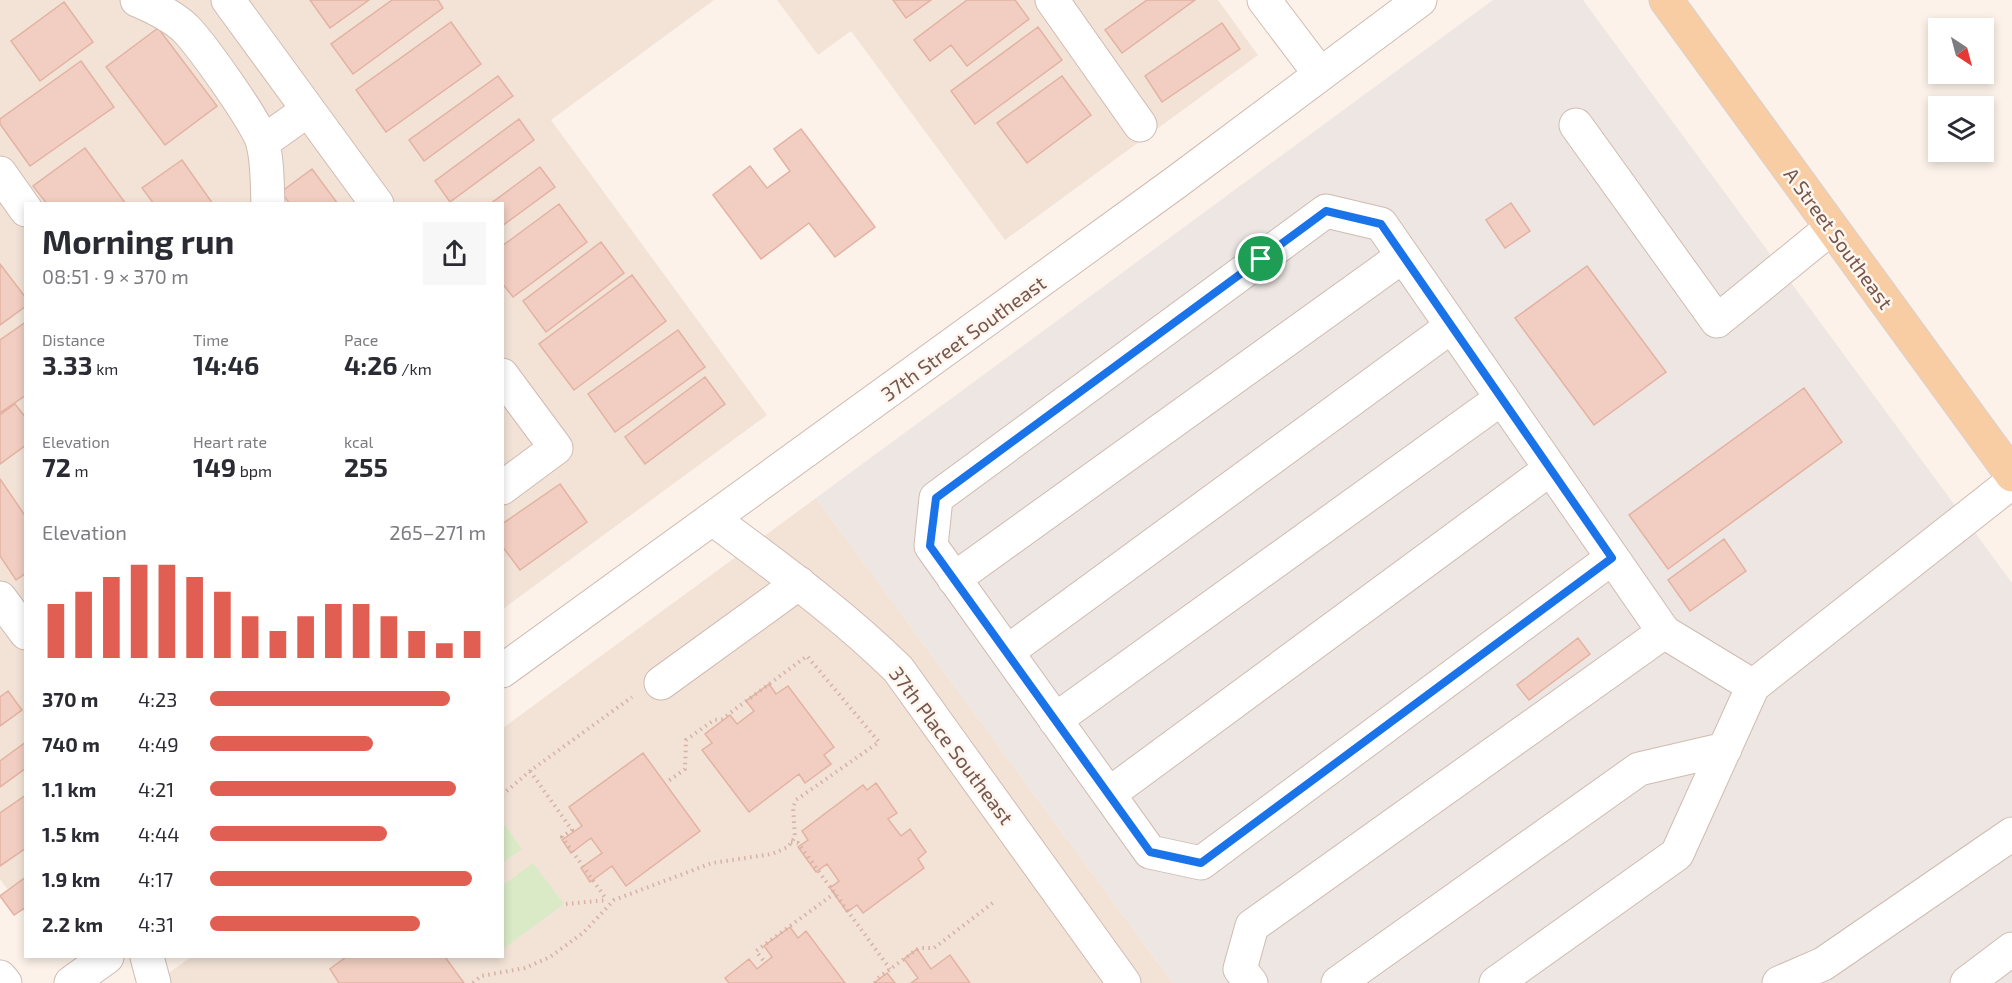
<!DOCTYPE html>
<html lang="en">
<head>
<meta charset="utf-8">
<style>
	body { margin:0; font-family:"Exo 2",sans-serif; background:#f7f7f7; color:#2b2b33; height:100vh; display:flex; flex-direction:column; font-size:22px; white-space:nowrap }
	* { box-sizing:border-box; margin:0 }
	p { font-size:20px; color:#7c7c81 }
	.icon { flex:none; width:33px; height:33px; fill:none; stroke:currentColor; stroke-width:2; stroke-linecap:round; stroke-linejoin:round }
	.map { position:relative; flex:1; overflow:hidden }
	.details { position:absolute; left:24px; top:202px; width:480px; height:756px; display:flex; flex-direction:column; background:#fff; border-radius:0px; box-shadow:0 3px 9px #0003 }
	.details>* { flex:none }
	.needle { width:39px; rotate:144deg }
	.controls { position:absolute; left:1928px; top:18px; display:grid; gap:12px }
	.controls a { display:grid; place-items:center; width:66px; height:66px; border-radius:0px; background:#fff; box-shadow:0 3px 9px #0003; font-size:30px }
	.pin { position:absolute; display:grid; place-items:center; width:51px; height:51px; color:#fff; margin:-26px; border:3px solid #fff; border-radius:50%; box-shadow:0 2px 6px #0007 }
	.round { display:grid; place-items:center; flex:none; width:63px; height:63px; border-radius:0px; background:#f7f7f7 }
	.summary { display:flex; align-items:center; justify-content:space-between; height:102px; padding:0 18px }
	h1 { font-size:33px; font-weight:700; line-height:45px }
	.metrics { display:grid; grid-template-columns:repeat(3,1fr); gap:9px; height:102px; padding:6px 18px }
	.metrics div { display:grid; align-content:center }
	.metrics b { font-size:26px; font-weight:700 }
	.metrics small { font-size:16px; font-weight:400 }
	.metrics p { font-size:16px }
	.chart { height:168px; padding:12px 18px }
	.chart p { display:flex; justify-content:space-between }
	.chart svg { width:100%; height:108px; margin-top:6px; stroke:#e15f52; stroke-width:6 }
	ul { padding:0 18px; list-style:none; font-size:20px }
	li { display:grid; grid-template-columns:96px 72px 1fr; align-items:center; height:45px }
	li i { height:15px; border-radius:8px; background:#e15f52 }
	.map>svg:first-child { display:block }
	.residential { fill:#f3e3d7 }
	.industrial { fill:#ede6e2 }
	.green { fill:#daeac7 }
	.building { fill:#f1cec1; stroke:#e3b2a2; stroke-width:1.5 }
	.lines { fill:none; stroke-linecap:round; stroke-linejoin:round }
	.minor-casing { stroke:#d0bbb1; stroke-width:35 }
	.major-casing { stroke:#d9d0cd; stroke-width:35 }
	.path { stroke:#d6b1a4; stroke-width:4; stroke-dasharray:1.5 4.5; stroke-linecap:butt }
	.minor { stroke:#fff; stroke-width:33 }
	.major { stroke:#f8cda4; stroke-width:33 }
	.route-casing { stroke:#fff; stroke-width:12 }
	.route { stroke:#1a73e8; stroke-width:8 }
	.labels { text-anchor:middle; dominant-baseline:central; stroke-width:5; stroke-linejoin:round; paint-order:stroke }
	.street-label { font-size:20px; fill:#76564d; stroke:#fef6ef }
</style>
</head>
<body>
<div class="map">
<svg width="2012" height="983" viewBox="0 0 2012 983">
	<rect width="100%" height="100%" fill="#fcf2e9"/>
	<path class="residential" d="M0,0H714L551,120L767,415L503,609L502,204H26L25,913L0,879Z
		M777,0H1218L1258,55L1005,240L851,31L818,55Z
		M816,498L1173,983H155L191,957H502L503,728Z"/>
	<path class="industrial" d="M1493,0H1583L2012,583V983H1173L816,498Z"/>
	<path class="green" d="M503,822L522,849L503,863H502Z
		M533,863L564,904L503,949V885Z"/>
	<path class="building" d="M310,0H369L330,28Z
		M392,0H438L443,8L353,74L331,44Z
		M893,0H931L906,18Z
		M967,0H1015L1029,19L967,66L951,45L930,61L914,40Z
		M1147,0H1195L1122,53L1105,30Z
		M64,2L93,42L40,81L11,41Z
		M451,22L481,64L386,132L356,90Z
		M1222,23L1240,49L1162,102L1145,76Z
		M1038,27L1062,60L975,124L951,91Z
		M158,28L217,106L165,145L106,67Z
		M81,61L114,107L30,166L0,124V119Z
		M498,76L513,96L424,161L409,140Z
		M1062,76L1091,115L1027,163L997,123Z
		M519,119L534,140L450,202L435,181Z
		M801,129L875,227L835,257L809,223L761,259L713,195L750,166L767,188L790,171L774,149Z
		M85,148L126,204H47L33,186Z
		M182,160L213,204H154L142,188Z
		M540,167L555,187L502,226V204H490Z
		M312,169L338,204H290L281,192Z
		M1511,203L1530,231L1505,248L1486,220Z
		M559,204L587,242L513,297L502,283V246Z
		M601,242L624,273L546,332L523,301Z
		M0,264L26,298V306L0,325Z
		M1587,266L1666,372L1594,425L1515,318Z
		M632,275L666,321L574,390L539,344Z
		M26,322V395L0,413V340Z
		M678,330L705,367L615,432L588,394Z
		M705,377L725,404L645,464L625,437Z
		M1804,388L1842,442L1668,569L1629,515Z
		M15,404L26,418V445L0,464V415Z
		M0,479L26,517V573L16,580L0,556Z
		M560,484L587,522L520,570L502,546V524Z
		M1724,539L1746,571L1690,611L1668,580Z
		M1578,638L1590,654L1529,700L1517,685Z
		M769,684L776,694L788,686L834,747L824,755L831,764L805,783L799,774L749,812L702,750L712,743L705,734L730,715L737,724L754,711L746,701Z
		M8,691L22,710L0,726V697Z
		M26,742V768L0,787V761Z
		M643,753L700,831L626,886L612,866L590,882L581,868L602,853L591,838L571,853L562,840L582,826L569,807Z
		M876,783L897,813L888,819L901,836L910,829L926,852L918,859L924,868L863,913L857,905L847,912L830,888L839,881L827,864L816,872L798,847L808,840L802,831L863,785L867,790Z
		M26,795V848L0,866V813Z
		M26,877V907L14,915L0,896Z
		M790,927L798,938L806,931L845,983H729L725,978L749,959L757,969L772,957L764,946Z
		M917,949L931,969L950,955L970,983H911L918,978L904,959Z
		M346,957H445L464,983H339L330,969Z
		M887,973L895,983H874Z"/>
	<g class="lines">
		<defs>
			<path id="minor" d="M137,0C154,7 172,16 185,28C200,43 260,126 263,144C268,163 267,185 268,204
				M228,0L377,204
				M1052,0L1140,125
				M1264,0L1320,74
				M1576,125L1717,321L1831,228
				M263,142L308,110
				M0,173L26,210
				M502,375L556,448L502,488
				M713,519C777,567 841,613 898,669L1124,983
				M1612,558L1201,863L1150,852L931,546L936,498L1326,211L1381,224L1664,632
				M954,579L1403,256
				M0,598L26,633
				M1007,652L1452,326
				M502,671L1175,183L1420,0
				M661,683L799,583
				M1055,720L1502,398
				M1109,794L1550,469
				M147,957L154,983
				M0,977L5,983
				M71,983L107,957
				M1251,983L1240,969L1252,926L1664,632L1753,686
				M1338,983L1639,769L1725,749
				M1496,983L1677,854L1753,686L2012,482
				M1779,983L1823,964L2012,834
				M1967,983L2012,949"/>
			<path id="major" d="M1666,0L2012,475"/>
		</defs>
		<use href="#minor" class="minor-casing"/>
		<use href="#major" class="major-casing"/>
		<path class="path" d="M530,771L572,830L562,837L607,900
			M502,795L530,771L632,697
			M791,842L798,843L890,969
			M566,904L607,900
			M763,960L756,951L835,893
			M473,983L481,976L525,968L550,957L584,932L614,900L712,863L772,854L788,847L795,837L793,807L796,800L879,742L807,656L722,719L714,720L686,740L685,769L667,782
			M875,983L878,978L919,948H934L994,902"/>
		<use href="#minor" class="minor"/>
		<use href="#major" class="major"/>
	</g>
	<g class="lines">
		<defs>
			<path id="route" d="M1326,211L1381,224L1612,558L1201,863L1150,852L930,546L936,498Z"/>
		</defs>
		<use href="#route" class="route-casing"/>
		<use href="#route" class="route"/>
	</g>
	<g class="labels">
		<g class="street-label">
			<text transform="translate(1839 238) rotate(54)">A Street Southeast</text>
			<text transform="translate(963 338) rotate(-36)">37th Street Southeast</text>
			<text transform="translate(952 745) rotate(53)">37th Place Southeast</text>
		</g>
	</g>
</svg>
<div class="controls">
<a><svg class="needle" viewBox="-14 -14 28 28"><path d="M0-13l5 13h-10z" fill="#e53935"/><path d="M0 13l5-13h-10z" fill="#7c7c81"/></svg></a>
<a><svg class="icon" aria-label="layers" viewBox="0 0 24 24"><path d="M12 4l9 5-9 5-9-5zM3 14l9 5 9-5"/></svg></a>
</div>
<div class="pin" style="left:1261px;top:259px;background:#1e9e55"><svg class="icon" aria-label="arrive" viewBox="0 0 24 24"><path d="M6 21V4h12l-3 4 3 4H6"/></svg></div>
<section class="details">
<div class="summary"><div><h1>Morning run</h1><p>08:51 · 9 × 370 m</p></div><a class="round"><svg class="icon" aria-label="share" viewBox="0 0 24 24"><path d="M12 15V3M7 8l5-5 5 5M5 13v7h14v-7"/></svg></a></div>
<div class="metrics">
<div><p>Distance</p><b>3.33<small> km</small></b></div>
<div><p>Time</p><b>14:46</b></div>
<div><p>Pace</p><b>4:26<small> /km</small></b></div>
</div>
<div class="metrics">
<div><p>Elevation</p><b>72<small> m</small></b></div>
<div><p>Heart rate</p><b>149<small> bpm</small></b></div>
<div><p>kcal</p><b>255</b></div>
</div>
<div class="chart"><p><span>Elevation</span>265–271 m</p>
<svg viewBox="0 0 160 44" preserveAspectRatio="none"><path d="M5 44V22M15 44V17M25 44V11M35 44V6M45 44V6M55 44V11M65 44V17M75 44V27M85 44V33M95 44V27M105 44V22M115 44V22M125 44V27M135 44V33M145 44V38M155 44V33"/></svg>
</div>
<ul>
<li><b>370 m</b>4:23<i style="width:87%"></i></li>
<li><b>740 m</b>4:49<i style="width:59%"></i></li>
<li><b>1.1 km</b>4:21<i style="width:89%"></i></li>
<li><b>1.5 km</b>4:44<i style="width:64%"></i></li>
<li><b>1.9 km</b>4:17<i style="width:95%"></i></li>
<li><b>2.2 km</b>4:31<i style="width:76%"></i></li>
</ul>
</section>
</div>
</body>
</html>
